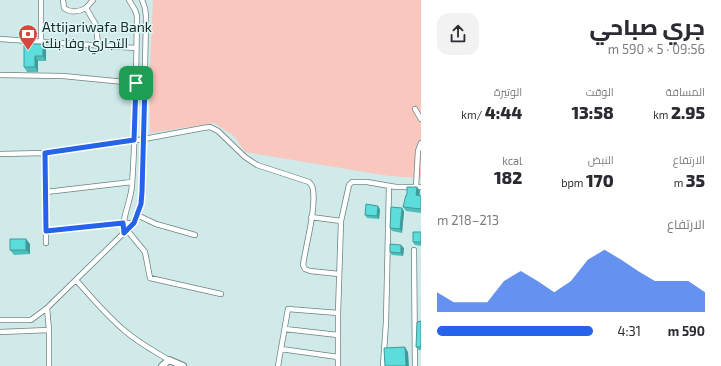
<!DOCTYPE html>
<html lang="ar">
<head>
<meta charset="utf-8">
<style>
	body { margin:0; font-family:"Exo 2",Cairo,sans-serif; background:#f2f2f3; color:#2b2b33; direction:rtl; height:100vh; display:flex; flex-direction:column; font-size:15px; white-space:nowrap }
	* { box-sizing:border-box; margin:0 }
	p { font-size:13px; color:#7c7c81 }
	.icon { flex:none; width:22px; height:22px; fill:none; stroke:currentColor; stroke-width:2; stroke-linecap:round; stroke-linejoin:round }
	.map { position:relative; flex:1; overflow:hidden; direction:ltr }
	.side { display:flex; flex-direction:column; background:#fff; width:300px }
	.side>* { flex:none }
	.pin { position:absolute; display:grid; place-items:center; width:34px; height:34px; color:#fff; margin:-17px; border-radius:8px; box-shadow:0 2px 6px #0006 }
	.round { display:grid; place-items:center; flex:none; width:42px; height:42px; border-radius:12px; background:#f2f2f3 }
	.summary { display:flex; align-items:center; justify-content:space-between; height:68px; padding:0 16px }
	h1 { font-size:22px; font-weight:800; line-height:30px }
	.stats { display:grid; grid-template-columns:repeat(3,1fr); gap:6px; height:68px; padding:4px 16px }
	.stats div { display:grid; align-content:center }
	.stats b { font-size:17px; font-weight:800 }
	.stats small { font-size:11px; font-weight:400 }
	.stats p { font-size:11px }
	.chart { height:112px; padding:8px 16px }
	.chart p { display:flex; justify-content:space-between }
	.chart svg { width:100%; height:72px; margin-top:4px; fill:#2563eb; opacity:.7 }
	ul { padding:0 16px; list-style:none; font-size:13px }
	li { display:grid; grid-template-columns:64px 48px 1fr; align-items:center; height:30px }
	li i { height:10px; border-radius:5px; background:#2563eb }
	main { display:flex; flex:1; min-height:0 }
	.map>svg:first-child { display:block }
	.grass { fill:#fac7bf }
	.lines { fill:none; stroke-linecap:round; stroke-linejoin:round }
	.street-casing { stroke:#6c8483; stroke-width:6 }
	.secondary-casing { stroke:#6c8483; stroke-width:8 }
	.street { stroke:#fff; stroke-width:4.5 }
	.secondary { stroke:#fff; stroke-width:6 }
	.wall { fill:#4fbdbb }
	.shaded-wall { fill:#409a99 }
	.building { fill:#5cdcda; stroke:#409a99 }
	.route-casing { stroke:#fff; stroke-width:8 }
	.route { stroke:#2563eb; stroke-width:5 }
	.labels { text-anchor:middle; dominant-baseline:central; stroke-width:3; stroke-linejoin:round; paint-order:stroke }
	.poi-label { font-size:14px; fill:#202a2a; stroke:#ddf8f7; text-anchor:start }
</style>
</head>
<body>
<main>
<section class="side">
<div class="summary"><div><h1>جري صباحي</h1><p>09:56 · 5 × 590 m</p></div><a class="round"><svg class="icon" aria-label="share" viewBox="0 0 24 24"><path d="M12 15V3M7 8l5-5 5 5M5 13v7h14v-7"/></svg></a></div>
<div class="stats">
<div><p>المسافة</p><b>2.95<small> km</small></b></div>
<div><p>الوقت</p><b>13:58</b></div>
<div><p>الوتيرة</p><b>4:44<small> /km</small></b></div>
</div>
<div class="stats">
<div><p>الارتفاع</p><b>35<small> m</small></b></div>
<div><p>النبض</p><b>170<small> bpm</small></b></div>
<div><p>kcal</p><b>182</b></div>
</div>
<div class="chart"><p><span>الارتفاع</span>213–218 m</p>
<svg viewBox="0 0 160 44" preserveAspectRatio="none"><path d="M0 44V32L10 38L20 38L30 38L40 25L50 19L60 25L70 32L80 25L90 12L100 6L110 12L120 19L130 25L140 25L150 25L160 32V44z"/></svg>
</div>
<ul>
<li><b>590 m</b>4:31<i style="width:100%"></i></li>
</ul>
</section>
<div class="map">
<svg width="421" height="366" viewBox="0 0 421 366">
	<rect width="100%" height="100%" fill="#d0eaea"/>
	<path class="grass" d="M153,0H421V178L389,176L245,152L234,136L214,123L150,133V68Z"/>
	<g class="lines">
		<defs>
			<path id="street" d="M41,0V41
				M63,0L64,8C70,13 79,12 86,8L96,25L98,45
				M86,8L93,0
				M0,39L136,48
				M0,75L63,76L145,84
				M415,109L421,119
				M45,153L46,243
				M0,154L45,153L144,139L203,128L210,127L218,131L245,157L257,165L309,182C311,184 313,187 313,190C316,210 306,244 303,265L305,269L310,271L339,274
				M416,187L418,151L421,143
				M46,192L132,182
				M137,215L156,224L195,235
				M311,217L341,221L349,185L352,182H367L396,187H421
				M127,230L145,252L150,278L221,294
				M46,231L123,223H134
				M124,233C121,218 131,202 132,185C136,129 136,73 137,16L135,10L129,0
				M414,250L415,366
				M76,280C92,298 107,316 125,331C139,343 154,351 169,360
				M47,308L49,330V366
				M0,320H31L47,308L134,223L141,204L143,169L146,17L145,8L142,0
				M285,329L338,335
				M0,332L49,330
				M281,349L338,357
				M278,366L288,309L338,313
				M338,366V313L341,221
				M383,366L386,322L389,186"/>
			<path id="secondary" d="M162,366L169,360L183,366"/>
		</defs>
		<use href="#street" class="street-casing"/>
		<use href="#secondary" class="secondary-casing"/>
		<use href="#street" class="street"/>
		<use href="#secondary" class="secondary"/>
	</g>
	<path class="wall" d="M24,44L46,49V61H38V72H27L24,67Z
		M417,187L420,191L419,195L421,196V213L406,211L403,207L407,195Z
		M380,209L379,219L367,218L365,215Z
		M404,211L402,233L392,231L390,228Z
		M421,232V246L415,245L413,242Z
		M26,239L30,244V254L14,255L10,250Z
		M404,248L403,256L392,255L390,252Z
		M421,321V350H419L416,347Z"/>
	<path class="shaded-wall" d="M43,44L46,49V61L43,56Z
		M35,56L38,61V72L35,67Z
		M417,187L420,191L419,199L416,195Z
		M378,206L380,209L379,219L377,216Z
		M402,208L404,211L402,233L400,229Z
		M26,239L30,244V254L26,250Z
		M401,245L404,248L403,256L401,253Z
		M405,347L408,352L409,366H406Z"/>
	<path class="building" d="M24,44H43V56H35V67H24Z
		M407,187H417L416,195L421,196V209L403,207L406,195H407Z
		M366,204L378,206L377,216L365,215Z
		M391,207L402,208L400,229L390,228Z
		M413,232H421V242H413Z
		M10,239H26V250H10Z
		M390,244L401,245V253L390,252Z
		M421,321V347H416L417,322Z
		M405,347L406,366H385L384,348Z"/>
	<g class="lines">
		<defs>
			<path id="route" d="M136,83L145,84L142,192L141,204L134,223L124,233L123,223L46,231L45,153L134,140Z"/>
		</defs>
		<use href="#route" class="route-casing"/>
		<use href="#route" class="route"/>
	</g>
	<defs>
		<symbol id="bank-pin" viewBox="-11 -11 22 30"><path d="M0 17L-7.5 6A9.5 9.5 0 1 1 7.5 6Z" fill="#d5483b" stroke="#ddf8f7"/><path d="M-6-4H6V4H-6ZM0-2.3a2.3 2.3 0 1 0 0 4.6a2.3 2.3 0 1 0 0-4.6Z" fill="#fff"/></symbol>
	</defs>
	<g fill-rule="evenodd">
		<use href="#bank-pin" x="17" y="23" width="22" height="30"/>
	</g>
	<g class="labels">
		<g class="poi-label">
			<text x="42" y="26">Attijariwafa Bank<tspan x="42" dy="16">التجاري وفا بنك</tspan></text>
		</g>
	</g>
</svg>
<div class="pin" style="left:136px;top:83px;background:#1e9e55"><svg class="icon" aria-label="arrive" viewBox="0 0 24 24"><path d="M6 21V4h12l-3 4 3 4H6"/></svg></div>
</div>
</main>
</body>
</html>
